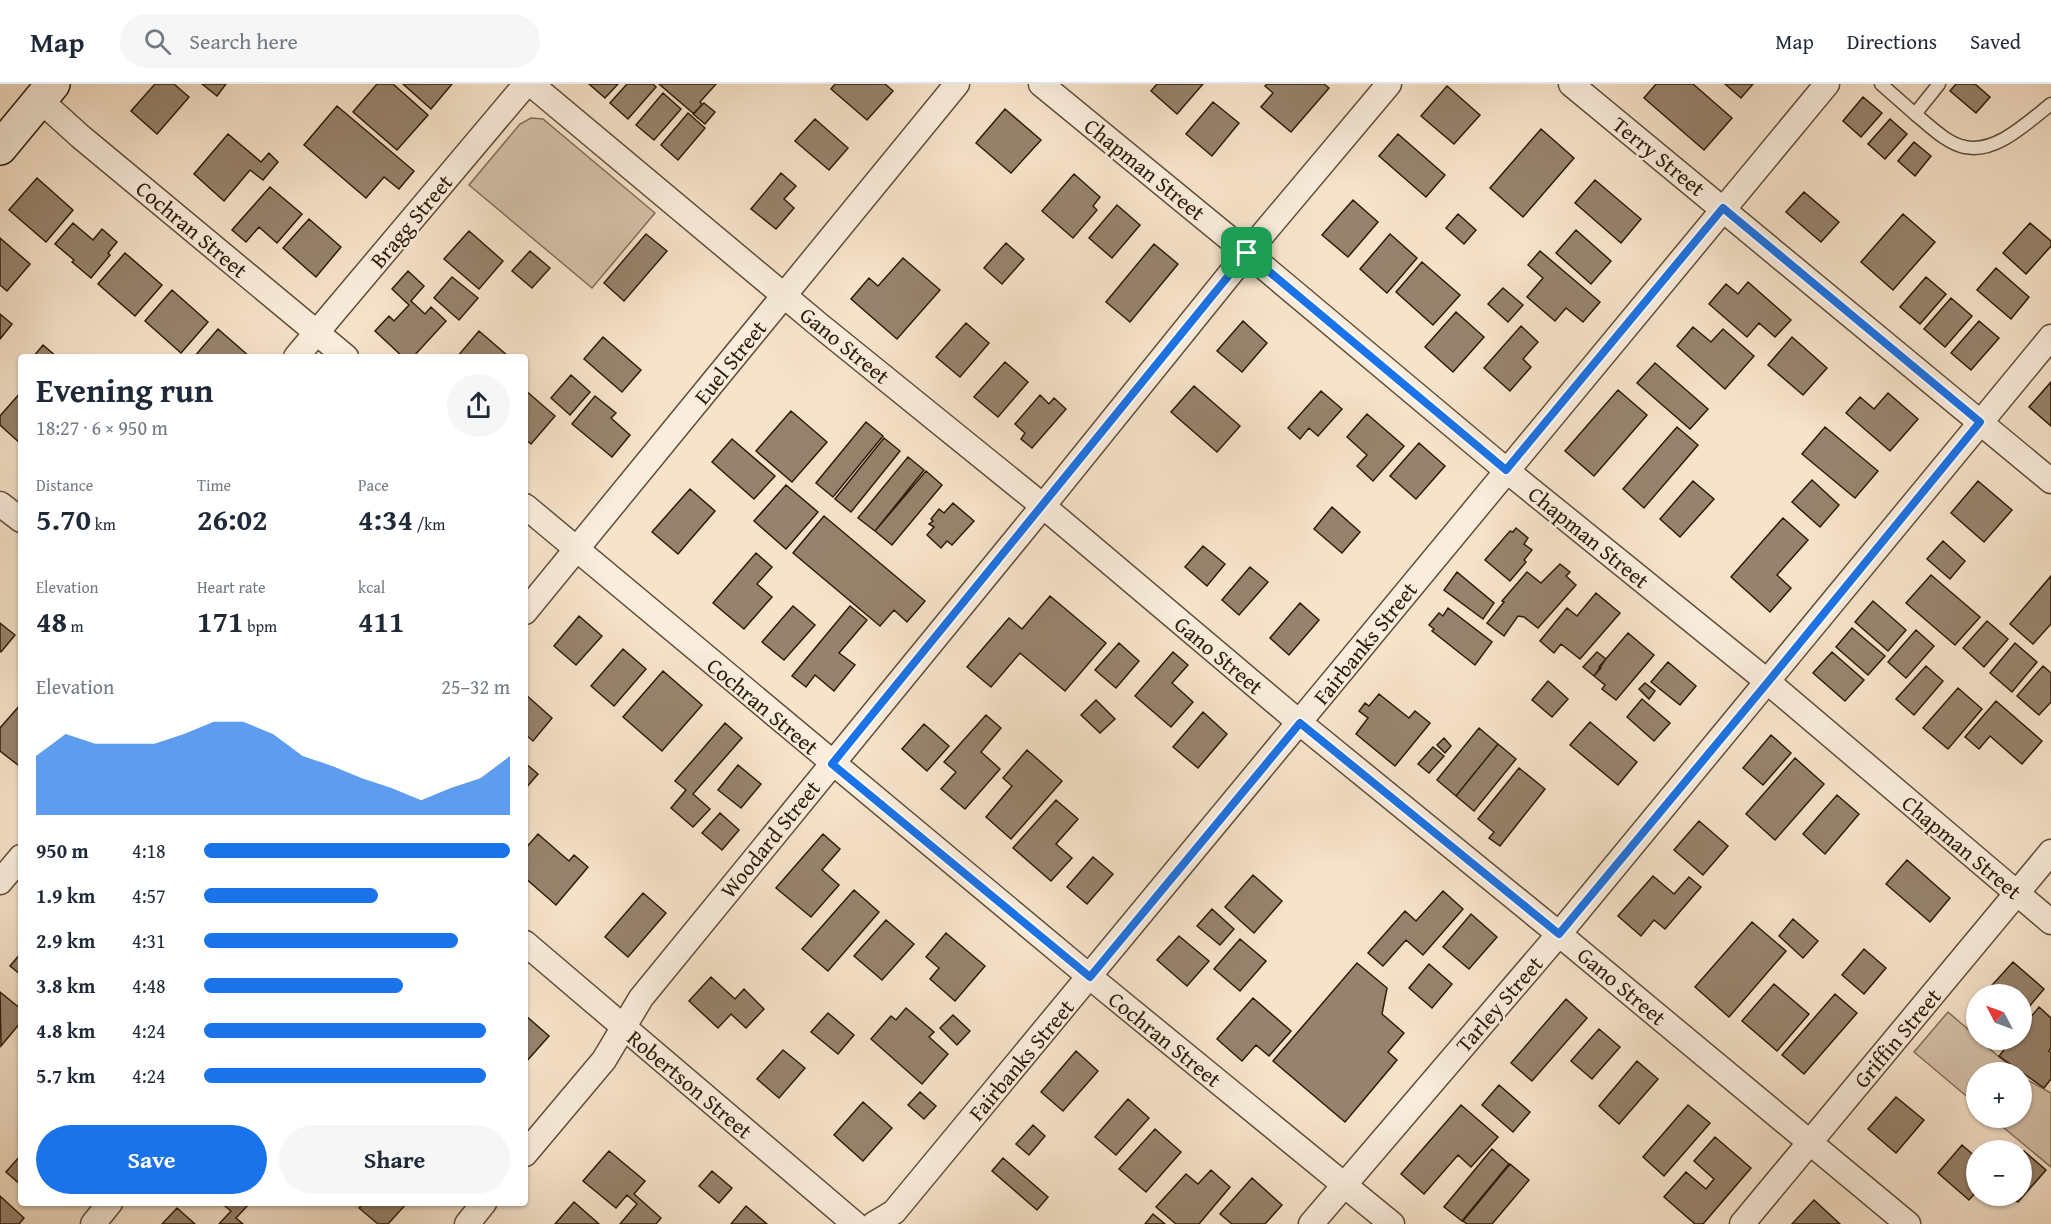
<!DOCTYPE html>
<html lang="en">
<head>
<meta charset="utf-8">
<style>
	body { margin:0; font-family:"Gentium Book Plus",serif; background:#f6f6f7; color:#1f2937; height:100vh; display:flex; flex-direction:column; font-size:22px; white-space:nowrap }
	* { box-sizing:border-box; margin:0 }
	p { font-size:20px; color:#747a83 }
	.icon { flex:none; width:33px; height:33px; fill:none; stroke:currentColor; stroke-width:2; stroke-linecap:round; stroke-linejoin:round }
	.map { position:relative; flex:1; overflow:hidden }
	.sheet { position:absolute; left:18px; top:270px; width:510px; height:852px; display:flex; flex-direction:column; background:#fff; border-radius:6px; box-shadow:0 2px 4px #0004 }
	.sheet>* { flex:none }
	.needle { width:39px; rotate:311deg }
	.tools { position:absolute; left:1966px; top:900px; display:grid; gap:12px }
	.tools a { display:grid; place-items:center; width:66px; height:66px; border-radius:50%; background:#fff; box-shadow:0 2px 4px #0004; font-size:30px }
	.pin { position:absolute; display:grid; place-items:center; width:51px; height:51px; color:#fff; margin:-26px; border-radius:12px; box-shadow:0 3px 9px #0006 }
	.round { display:grid; place-items:center; flex:none; width:63px; height:63px; border-radius:32px; background:#f6f6f7 }
	.headline { display:flex; align-items:center; justify-content:space-between; height:102px; padding:0 18px }
	h1 { font-size:33px; font-weight:600; line-height:45px }
	.stats { display:grid; grid-template-columns:repeat(3,1fr); gap:9px; height:102px; padding:6px 18px }
	.stats div { display:grid; align-content:center }
	.stats b { font-size:30px; font-weight:600 }
	.stats small { font-size:16px; font-weight:400 }
	.stats p { font-size:16px }
	.chart { height:168px; padding:12px 18px }
	.chart p { display:flex; justify-content:space-between }
	.chart svg { width:100%; height:108px; margin-top:6px; fill:#1a73e8; opacity:.7 }
	.button { display:flex; gap:12px; margin-top:auto; padding:12px 18px }
	.button a { flex:1; height:69px; border-radius:36px; background:#1a73e8; color:#fff; font-size:24px; font-weight:600; line-height:69px; text-align:center }
	.button a+a { background:#f6f6f7; color:#1f2937 }
	ul { padding:0 18px; list-style:none; font-size:20px }
	li { display:grid; grid-template-columns:96px 72px 1fr; align-items:center; height:45px }
	li i { height:15px; border-radius:8px; background:#1a73e8 }
	header { display:flex; align-items:center; gap:36px; box-sizing:border-box; height:84px; padding:0 30px; background:#fff; border-bottom:2px solid #e0e1e3 }
	header strong { font-size:28px }
	nav { display:flex; gap:33px; margin-inline-start:auto; font-size:21px }
	.search { width:420px; height:54px; background:#f6f6f7; display:flex; align-items:center; gap:15px; box-sizing:border-box; padding:0 21px; border-radius:33px; color:#747a83; font-size:22px }
	.map>svg:first-child { display:block }
	.green { fill:#d5c1a9; stroke:#826e59; stroke-width:1.5 }
	.building { fill:#97836d; stroke:#2e1c09; stroke-width:1.5 }
	.lines { fill:none; stroke-linecap:round; stroke-linejoin:round }
	.lane-casing { stroke:#604e39; stroke-width:15 }
	.street-casing { stroke:#604e39; stroke-width:27 }
	.secondary-casing { stroke:#2e1c09; stroke-width:36 }
	.lane { stroke:#faeddd; stroke-width:12 }
	.street { stroke:#faeddd; stroke-width:24 }
	.secondary { stroke:#faeddd; stroke-width:33 }
	.route-casing { stroke:#fff; stroke-width:12 }
	.route { stroke:#1a73e8; stroke-width:8 }
	.labels { text-anchor:middle; dominant-baseline:central; stroke-width:4.5; stroke-linejoin:round; paint-order:stroke }
	.street-label { font-size:22px; fill:#2e1c09; stroke:#faeddd }
</style>
</head>
<body>
<header>
<strong>Map</strong>
<div class="search"><svg class="icon" aria-label="search" viewBox="0 0 24 24"><circle cx="10" cy="10" r="6"/><path d="M15 15l6 6"/></svg>Search here</div>
<nav><a>Map</a><a>Directions</a><a>Saved</a></nav>
</header>
<div class="map">
<svg width="2051" height="1140" viewBox="0 0 2051 1140">
	<rect width="100%" height="100%" fill="#f7e3ca"/>
	<filter id="stains"><feTurbulence type="fractalNoise" baseFrequency=".00333" numOctaves="4"/><feColorMatrix values="0 0 0 0 .2 0 0 0 0 .09 0 0 0 0 .02 0 0 0 .5 -.17"/></filter>
	<radialGradient id="worn" r=".72"><stop offset=".6" stop-color="#630" stop-opacity="0"/><stop offset="1" stop-color="#630" stop-opacity=".3"/></radialGradient>
	<path class="green" d="M531,34L543,35L655,129L592,204L469,101L520,40Z
		M1948,928L1977,953V956H1979L2017,988H1977V1021L1914,968Z
		M2022,993L2051,1009V1083L1992,1034H2022Z"/>
	<path class="building" d="M155,0H174L189,13L157,50L131,27Z
		M202,0H226L217,12Z
		M377,0H393L428,31L397,66L353,28Z
		M403,0H452L431,25Z
		M589,0H618L605,14Z
		M627,0H653L656,3L628,35L610,19Z
		M659,0H716L700,18L702,20L694,30Z
		M835,0H885L893,7L867,36L831,5Z
		M1157,0H1203L1177,30L1151,7Z
		M1267,0H1324L1329,4L1291,48L1261,23L1273,9L1265,2Z
		M1656,0H1693L1732,34L1704,66L1644,14Z
		M1725,0H1753L1741,14Z
		M1956,0H1975L1990,13L1976,29L1950,7Z
		M1447,2L1480,31L1454,60L1421,32Z
		M663,9L681,25L654,56L636,41Z
		M1863,13L1882,29L1861,53L1843,37Z
		M1213,18L1239,39L1212,72L1186,50Z
		M704,19L715,28L705,40L693,30Z
		M337,22L414,87L399,105L384,93L366,114L304,61Z
		M1005,25L1041,56L1011,89L976,59Z
		M688,29L705,44L678,76L661,61Z
		M815,35L848,64L829,86L795,57Z
		M1890,35L1907,50L1885,75L1868,60Z
		M1541,45L1574,74L1523,133L1490,104Z
		M228,50L261,78L269,69L278,78L263,96L250,86L224,117L194,90Z
		M1398,50L1445,91L1426,113L1379,72Z
		M1914,58L1931,72L1915,92L1898,77Z
		M781,89L796,102L784,115L794,124L776,145L751,125Z
		M1074,90L1100,113L1093,122L1097,126L1073,154L1042,127Z
		M37,94L73,126L46,158L9,126Z
		M1595,96L1641,135L1621,159L1575,119Z
		M270,103L302,130L277,159L259,143L246,158L232,146Z
		M1804,108L1839,138L1821,158L1786,128Z
		M1353,116L1378,138L1348,173L1322,151Z
		M1117,121L1140,141L1112,174L1089,154Z
		M1458,130L1476,146L1464,160L1446,144Z
		M1903,130L1935,158L1893,206L1861,178Z
		M309,135L341,163L316,193L283,164Z
		M73,139L93,156L102,145L117,158L108,169L110,171L91,194L72,178L74,176L55,160Z
		M2030,139L2051,157V162L2026,190L2003,169Z
		M1576,146L1611,177L1591,200L1556,169Z
		M469,147L503,177L479,205L444,175Z
		M646,150L667,167L624,217L604,199Z
		M1390,150L1417,174L1387,209L1360,185Z
		M0,154L30,180L7,207L0,201Z
		M1006,159L1024,175L1002,200L984,184Z
		M1154,160L1178,180L1130,238L1106,218Z
		M530,167L550,184L532,204L512,187Z
		M1540,167L1600,218L1583,238L1566,224L1555,237L1527,213L1543,194L1528,181Z
		M125,169L162,201L135,232L98,200Z
		M903,174L940,206L897,255L851,215L869,194L878,202Z
		M1422,178L1460,211L1433,241L1396,208Z
		M1996,184L2029,213L2011,235L1977,206Z
		M408,187L424,202L411,217L425,230L431,223L446,237L413,273H403L375,247L389,232L394,237L409,221L392,205Z
		M452,193L478,214L459,236L434,214Z
		M1926,193L1946,210L1920,240L1900,223Z
		M1748,198L1791,236L1775,253L1759,239L1747,253L1709,220L1726,200L1738,210Z
		M1503,204L1523,221L1508,238L1488,220Z
		M172,206L208,238L181,269L145,237Z
		M1951,214L1972,232L1945,263L1924,245Z
		M1456,228L1484,253L1453,288L1425,263Z
		M0,230L12,240L0,255Z
		M1243,237L1267,259L1242,288L1217,267Z
		M1979,237L1999,254L1971,286L1951,269Z
		M966,239L989,259L960,293L936,273Z
		M1521,242L1538,258L1523,275L1531,283L1510,307L1484,284Z
		M1693,243L1711,258L1723,245L1754,272L1725,305L1677,262Z
		M218,245L250,273H194Z
		M479,247L509,273H457Z
		M603,253L641,286L622,308L584,275Z
		M1792,253L1827,284L1803,311L1768,281Z
		M43,261L57,273H33Z
		M1005,278L1028,298L998,333L974,313Z
		M1655,279L1708,325L1690,345L1637,299Z
		M571,291L590,308L570,331L551,314Z
		M2051,298V342L2029,323Z
		M1194,302L1240,342L1217,368L1171,328Z
		M525,306L555,332L531,360L525,355Z
		M1618,306L1647,331L1594,392L1565,367Z
		M1321,307L1342,325L1318,352L1309,344L1300,355L1288,344Z
		M21,308V360L0,341V332Z
		M1888,309L1918,335L1890,367L1846,329L1860,313L1874,325Z
		M1040,311L1049,320L1054,314L1066,325L1032,364L1021,355L1025,349L1015,340Z
		M595,312L616,329L611,334L630,351L612,373L572,340Z
		M791,327L827,358L792,398L756,367Z
		M1367,330L1404,362L1373,397L1357,382L1367,371L1347,353Z
		M866,338L883,352L833,413L816,399Z
		M1677,343L1698,361L1644,424L1623,405Z
		M1825,343L1878,387L1855,414L1802,370Z
		M884,354L900,367L851,428L835,415Z
		M732,355L775,392L754,415L712,378Z
		M1419,359L1445,382L1416,415L1390,392Z
		M908,373L924,386L875,447L858,434Z
		M926,387L942,401L892,461L875,447Z
		M1812,396L1839,421L1820,443L1792,418Z
		M1693,397L1714,415L1680,453L1660,435Z
		M1978,397L2012,426L1984,458L1951,429Z
		M786,401L818,428L786,465L754,437Z
		M690,405L715,427L678,470L652,448Z
		M953,419L974,437L952,461L947,457L941,464L927,451L934,443L929,440L933,437L931,435L939,425L944,429Z
		M1332,423L1360,448L1342,469L1314,445Z
		M824,432L925,517L907,538L894,526L880,542L793,469Z
		M1783,434L1808,456L1777,491L1791,504L1770,528L1731,493Z
		M1516,444L1528,454L1524,460L1532,466L1524,476L1526,478L1510,497L1485,476L1510,447L1513,448Z
		M1943,457L1965,477L1950,495L1927,475Z
		M1203,462L1225,480L1207,502L1185,483Z
		M756,469L772,483L757,500L772,513L744,545L713,519Z
		M1560,480L1570,488L1566,492L1576,501L1538,544L1524,533L1518,532L1504,552L1487,539L1504,518L1502,517L1527,488L1541,499Z
		M1250,483L1268,498L1239,531L1222,516Z
		M1457,488L1494,519L1483,535L1444,506Z
		M1931,491L1980,533L1955,561L1906,519Z
		M2051,492V540L2033,560L2010,540Z
		M1596,509L1620,529L1580,575L1561,560L1554,569L1540,557L1567,524L1577,532Z
		M1050,512L1106,559L1065,607L1020,569L991,603L967,583L1009,534L1022,545Z
		M1873,517L1906,546L1888,567L1855,538Z
		M1300,519L1319,536L1289,571L1270,554Z
		M793,522L815,541L784,576L762,558Z
		M850,522L867,536L839,569L855,581L834,607L815,591L806,603L792,592Z
		M1448,524L1492,558L1475,581L1432,547L1434,545L1429,541L1439,529L1443,532Z
		M579,532L602,552L576,581L554,562Z
		M1987,537L2008,555L1984,583L1963,564Z
		M0,539L15,551L1,568L0,567Z
		M1852,544L1885,572L1868,591L1836,563Z
		M1916,546L1934,562L1906,594L1888,578Z
		M1628,549L1654,571L1616,616L1602,605L1605,601L1594,592L1601,584L1599,583Z
		M1119,559L1139,577L1116,604L1095,586Z
		M2015,559L2037,578L2012,608L1990,589Z
		M623,565L646,585L614,622L591,602Z
		M1173,568L1188,581L1172,599L1193,618L1171,643L1135,612Z
		M1597,568L1606,575L1594,592L1583,583Z
		M1832,568L1864,596L1845,617L1813,589Z
		M1668,578L1696,602L1680,621L1651,598Z
		M1926,582L1943,597L1914,631L1896,615Z
		M2043,582L2051,589V618L2039,631L2017,612Z
		M663,587L702,621L662,667L623,633Z
		M1548,597L1568,615L1552,633L1532,616Z
		M1645,599L1655,607L1649,615L1639,605Z
		M1958,604L1982,625L1948,665L1923,644Z
		M525,610L552,634L533,657L525,650Z
		M1379,610L1409,634L1415,627L1430,639L1395,682L1356,650L1368,634L1359,627L1365,619L1369,622Z
		M1642,615L1670,639L1654,657L1627,633Z
		M1096,616L1115,635L1100,649L1081,631Z
		M1996,617L2042,657L2022,680L1990,652L1979,665L1965,653Z
		M21,620V677L18,681L0,667V644Z
		M1203,628L1227,650L1198,684L1173,663Z
		M986,631L1001,644L981,668L1000,685L965,725L941,705L956,688L944,678Z
		M1590,638L1637,678L1618,701L1570,661Z
		M725,639L742,654L693,710L710,725L693,743L671,724L686,706L675,697Z
		M924,640L949,662L927,687L902,665Z
		M1479,644L1498,660L1456,712L1437,696Z
		M1771,651L1791,669L1763,701L1743,684Z
		M1444,654L1451,662L1445,669L1437,661Z
		M1498,660L1516,675L1474,727L1456,712Z
		M1433,663L1444,672L1429,689L1418,680Z
		M1027,666L1062,697L1011,755L986,733L1012,702L1003,694Z
		M1795,674L1824,700L1775,756L1746,730Z
		M525,679L538,690L525,705Z
		M738,681L761,700L741,724L718,706Z
		M1519,684L1545,705L1500,762L1489,754L1494,748L1478,735Z
		M1837,711L1859,730L1825,770L1803,750Z
		M1056,716L1078,735L1056,760L1072,774L1051,797L1013,764Z
		M720,729L739,746L722,766L702,749Z
		M1699,737L1728,762L1703,791L1674,766Z
		M538,750L569,777L574,771L588,783L556,821L525,794V765Z
		M823,750L840,765L822,786L839,801L811,833L776,804Z
		M1093,773L1113,790L1087,820L1067,803Z
		M1907,776L1950,814L1930,838L1886,800Z
		M1253,791L1282,817L1254,849L1225,823Z
		M1653,792L1674,810L1689,793L1701,803L1665,845L1654,836L1641,852L1618,832Z
		M854,806L879,828L828,887L802,865Z
		M1443,807L1463,825L1423,871L1406,856L1383,882L1368,869L1405,827L1416,837Z
		M643,809L666,829L628,873L605,853Z
		M1212,825L1234,845L1220,861L1197,842Z
		M1471,830L1497,853L1469,885L1443,863Z
		M1793,835L1818,857L1803,874L1779,852Z
		M886,836L914,860L882,896L854,872Z
		M1752,838L1786,867L1729,933L1695,903Z
		M946,849L985,882L955,917L930,895L939,884L926,873Z
		M1179,852L1209,877L1187,902L1157,876Z
		M1240,855L1266,877L1240,907L1214,885Z
		M1864,865L1886,884L1864,910L1842,891Z
		M21,869V891L10,882Z
		M2013,878L2044,905L2022,931V910H1984Z
		M1357,879L1387,904L1382,930L1404,949L1388,968L1397,976L1345,1038L1273,977Z
		M1429,880L1452,900L1432,924L1409,904Z
		M711,893L735,915L744,905L764,925L746,944L731,930L718,944L689,917Z
		M1774,900L1809,930L1777,967L1742,937Z
		M0,908L21,925V938L1,962Z
		M1835,910L1857,929L1804,990L1782,971Z
		M1253,914L1291,947L1269,972L1256,961L1242,977L1217,955Z
		M1566,915L1587,934L1532,997L1511,979Z
		M2039,923L2051,934V964L2049,967L2051,969V995L2044,1004L1999,972L2012,956H2022V944Z
		M906,924L934,948L929,953L948,970L922,1000L871,955L891,932L896,936Z
		M828,929L854,951L838,970L811,948Z
		M525,931L549,952L525,979Z
		M953,931L970,947L957,961L940,944Z
		M1599,945L1620,963L1592,995L1571,977Z
		M783,966L805,984L779,1014L757,995Z
		M1076,967L1098,987L1063,1027L1041,1008Z
		M1637,977L1658,995L1619,1040L1599,1022Z
		M1499,1001L1530,1028L1513,1048L1482,1021Z
		M920,1008L936,1022L924,1035L908,1021Z
		M1896,1013L1924,1036L1896,1069L1868,1045Z
		M1128,1015L1149,1034L1116,1071L1095,1053Z
		M863,1018L892,1044L863,1077L834,1051Z
		M1461,1021L1498,1053L1471,1083L1458,1071L1424,1110L1401,1090Z
		M1688,1021L1710,1039L1664,1092L1643,1073Z
		M1033,1041L1045,1052L1029,1071L1016,1060Z
		M1155,1045L1181,1068L1146,1108L1119,1085Z
		M1715,1053L1751,1084L1703,1140H1695L1664,1113L1686,1088L1706,1105L1714,1095L1694,1077Z
		M1962,1061L1977,1074V1107L1969,1116L1938,1089Z
		M1492,1065L1509,1080L1462,1137L1444,1123Z
		M609,1067L645,1097L634,1110L661,1134L656,1140H620L637,1120L627,1111L616,1124L583,1097Z
		M2024,1067L2046,1086L2018,1118L2010,1112H2022V1069Z
		M21,1071V1101L6,1088Z
		M1003,1074L1048,1113L1037,1126L992,1087Z
		M1510,1080L1529,1096L1492,1140H1467L1463,1137Z
		M1211,1086L1230,1103L1199,1140H1176L1156,1123L1186,1090L1198,1100Z
		M712,1087L732,1104L719,1119L699,1102Z
		M1252,1094L1282,1121L1265,1140H1232L1220,1130Z
		M0,1112L24,1134L19,1140H0Z
		M1814,1116L1840,1140H1792Z
		M574,1118L599,1140H555Z
		M221,1119H250L236,1134L243,1140H219L231,1127Z
		M364,1119H407L388,1140H378L359,1124Z
		M746,1122L767,1140H731Z
		M177,1124L195,1140H162Z
		M1153,1130L1165,1140H1145Z"/>
	<g class="lines">
		<defs>
			<path id="lane" d="M1881,0L1915,30L1939,0
				M1915,30C1929,41 1947,60 1965,63C1996,70 2029,37 2051,20"/>
			<path id="street" d="M531,0L818,240L1043,422L1300,639L1559,850L1908,1140
				M1041,0L1247,169L1506,386L1768,598L2051,838
				M1571,0L2051,397
				M40,16L81,53L346,273
				M296,273L526,0
				M0,420L21,436
				M525,422L1090,893L1392,1140
				M525,528L957,0
				M0,798L21,773
				M525,859L855,1140
				M525,1070L604,976L641,914L1043,422L1247,169L1389,0
				M93,1140L110,1119
				M467,1140L484,1119
				M874,1140L894,1128L1827,0
				M1311,1140L1559,850L2051,253
				M1742,1140L2051,768"/>
			<path id="secondary" d="M0,64L53,0"/>
		</defs>
		<use href="#lane" class="lane-casing"/>
		<use href="#street" class="street-casing"/>
		<use href="#secondary" class="secondary-casing"/>
		<use href="#lane" class="lane"/>
		<use href="#street" class="street"/>
		<use href="#secondary" class="secondary"/>
	</g>
	<g class="lines">
		<defs>
			<path id="route" d="M1723,124L1980,338L1768,598L1559,850L1300,639L1090,893L832,680L1247,169L1506,386Z"/>
		</defs>
		<use href="#route" class="route-casing"/>
		<use href="#route" class="route"/>
	</g>
	<g class="labels">
		<g class="street-label">
			<text transform="translate(1659 72) rotate(39)">Terry Street</text>
			<text transform="translate(1145 85) rotate(39)">Chapman Street</text>
			<text transform="translate(411 137) rotate(-50)">Bragg Street</text>
			<text transform="translate(192 145) rotate(40)">Cochran Street</text>
			<text transform="translate(845 261) rotate(39)">Gano Street</text>
			<text transform="translate(730 278) rotate(-51)">Euel Street</text>
			<text transform="translate(1589 453) rotate(39)">Chapman Street</text>
			<text transform="translate(1365 559) rotate(-51)">Fairbanks Street</text>
			<text transform="translate(1219 571) rotate(40)">Gano Street</text>
			<text transform="translate(763 622) rotate(40)">Cochran Street</text>
			<text transform="translate(770 755) rotate(-51)">Woodard Street</text>
			<text transform="translate(1962 763) rotate(40)">Chapman Street</text>
			<text transform="translate(1622 902) rotate(40)">Gano Street</text>
			<text transform="translate(1499 920) rotate(-49)">Tarley Street</text>
			<text transform="translate(1897 954) rotate(-50)">Griffin Street</text>
			<text transform="translate(1165 955) rotate(39)">Cochran Street</text>
			<text transform="translate(1021 976) rotate(-50)">Fairbanks Street</text>
			<text transform="translate(690 1000) rotate(40)">Robertson Street</text>
		</g>
	</g>
	<rect width="100%" height="100%" filter="url(#stains)"/>
	<rect width="100%" height="100%" fill="url(#worn)"/>
</svg>
<div class="tools">
<a><svg class="needle" viewBox="-14 -14 28 28"><path d="M0-13l5 13h-10z" fill="#e53935"/><path d="M0 13l5-13h-10z" fill="#747a83"/></svg></a>
<a>+</a>
<a>−</a>
</div>
<div class="pin" style="left:1247px;top:169px;background:#1e9e55"><svg class="icon" aria-label="arrive" viewBox="0 0 24 24"><path d="M6 21V4h12l-3 4 3 4H6"/></svg></div>
<section class="sheet">
<div class="headline"><div><h1>Evening run</h1><p>18:27 · 6 × 950 m</p></div><a class="round"><svg class="icon" aria-label="share" viewBox="0 0 24 24"><path d="M12 15V3M7 8l5-5 5 5M5 13v7h14v-7"/></svg></a></div>
<div class="stats">
<div><p>Distance</p><b>5.70<small> km</small></b></div>
<div><p>Time</p><b>26:02</b></div>
<div><p>Pace</p><b>4:34<small> /km</small></b></div>
</div>
<div class="stats">
<div><p>Elevation</p><b>48<small> m</small></b></div>
<div><p>Heart rate</p><b>171<small> bpm</small></b></div>
<div><p>kcal</p><b>411</b></div>
</div>
<div class="chart"><p><span>Elevation</span>25–32 m</p>
<svg viewBox="0 0 160 44" preserveAspectRatio="none"><path d="M0 44V20L10 11L20 15L30 15L40 15L50 11L60 6L70 6L80 11L90 20L100 24L110 29L120 33L130 38L140 33L150 29L160 20V44z"/></svg>
</div>
<ul>
<li><b>950 m</b>4:18<i style="width:100%"></i></li>
<li><b>1.9 km</b>4:57<i style="width:57%"></i></li>
<li><b>2.9 km</b>4:31<i style="width:83%"></i></li>
<li><b>3.8 km</b>4:48<i style="width:65%"></i></li>
<li><b>4.8 km</b>4:24<i style="width:92%"></i></li>
<li><b>5.7 km</b>4:24<i style="width:92%"></i></li>
</ul>
<div class="button"><a>Save</a><a>Share</a></div>
</section>
</div>
</body>
</html>
